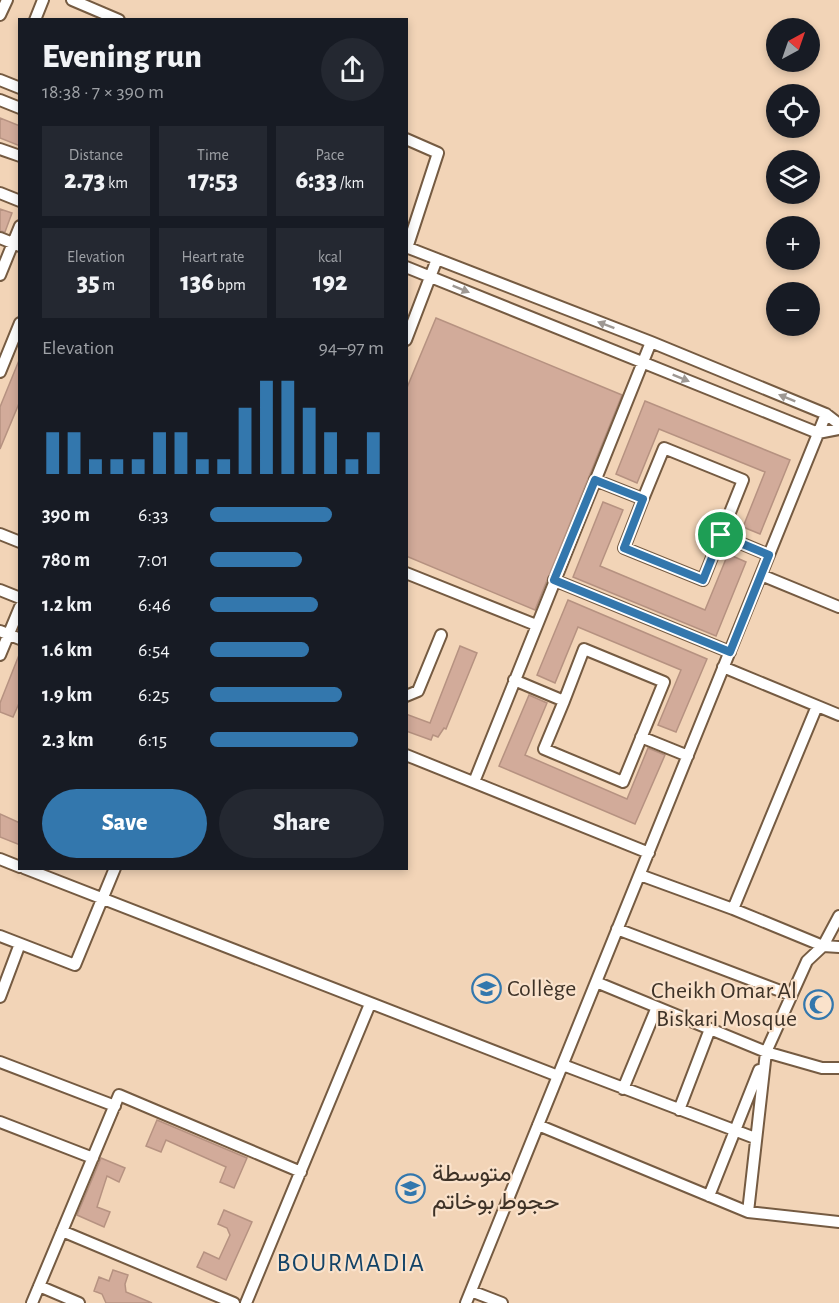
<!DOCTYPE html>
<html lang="en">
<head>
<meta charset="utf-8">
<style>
	body { margin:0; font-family:"Alegreya Sans",Vazirmatn,sans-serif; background:#242831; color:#f1f3f6; height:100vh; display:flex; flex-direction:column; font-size:22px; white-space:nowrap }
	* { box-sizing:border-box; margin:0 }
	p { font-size:20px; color:#9ea1a6 }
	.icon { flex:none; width:33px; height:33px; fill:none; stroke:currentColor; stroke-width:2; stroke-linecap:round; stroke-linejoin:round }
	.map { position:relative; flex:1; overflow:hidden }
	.side { position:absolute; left:18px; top:18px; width:390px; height:852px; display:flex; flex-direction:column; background:#171b24; border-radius:0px; box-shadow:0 3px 9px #0003 }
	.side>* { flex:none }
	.needle { width:39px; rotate:40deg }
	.fabs { position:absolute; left:766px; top:18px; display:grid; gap:12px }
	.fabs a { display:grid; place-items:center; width:54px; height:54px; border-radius:50%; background:#171b24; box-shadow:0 3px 9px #0003; font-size:30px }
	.pin { position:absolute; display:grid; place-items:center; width:51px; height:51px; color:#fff; margin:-26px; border:3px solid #fff; border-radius:50%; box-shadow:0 2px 6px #0007 }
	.round { display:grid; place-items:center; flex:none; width:63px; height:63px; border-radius:32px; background:#242831 }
	.summary { display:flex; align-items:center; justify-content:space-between; height:102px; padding:0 24px }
	h1 { font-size:33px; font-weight:800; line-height:45px }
	.stats { display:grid; grid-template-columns:repeat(3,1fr); gap:9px; height:102px; padding:6px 24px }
	.stats div { display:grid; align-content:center; border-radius:0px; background:#242831; text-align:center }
	.stats b { font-size:26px; font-weight:800 }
	.stats small { font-size:16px; font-weight:400 }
	.stats p { font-size:16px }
	.chart { height:168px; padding:12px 24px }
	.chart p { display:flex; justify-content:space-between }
	.chart svg { width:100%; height:108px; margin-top:6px; stroke:#3377ad; stroke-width:6 }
	.action { display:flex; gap:12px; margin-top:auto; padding:12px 24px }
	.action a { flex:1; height:69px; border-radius:36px; background:#3377ad; color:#fff; font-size:24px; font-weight:800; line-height:69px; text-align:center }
	.action a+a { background:#242831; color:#f1f3f6 }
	ul { padding:0 24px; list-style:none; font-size:20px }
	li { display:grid; grid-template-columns:96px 72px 1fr; align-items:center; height:45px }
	li i { height:15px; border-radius:8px; background:#3377ad }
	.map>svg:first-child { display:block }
	.building { fill:#d2ab9a; stroke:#b69281; stroke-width:1.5 }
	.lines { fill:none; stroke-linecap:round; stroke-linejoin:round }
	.street-casing { stroke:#755b42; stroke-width:14 }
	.street { stroke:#fff; stroke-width:10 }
	.oneway { fill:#9e9893 }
	.route-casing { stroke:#fff; stroke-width:12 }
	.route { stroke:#3377ad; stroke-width:8 }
	.labels { text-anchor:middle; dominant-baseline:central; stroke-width:4.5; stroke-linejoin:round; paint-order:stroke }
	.poi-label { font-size:24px; fill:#3e3227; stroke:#fae2cb; text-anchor:start }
	.neighbourhood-label { font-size:26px; letter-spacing:1.5px; fill:#134367; stroke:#fae2cb }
</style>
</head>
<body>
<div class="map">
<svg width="839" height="1303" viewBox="0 0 839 1303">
	<rect width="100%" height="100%" fill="#f2d4b7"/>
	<path class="building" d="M0,118L20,126V146L0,138Z
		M0,209L12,213L5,232L0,231Z
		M436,318L622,395L535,610L406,556V390Z
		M20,358V401L0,449V407Z
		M645,401L790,460L760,534L743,527L765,472L659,429L637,483L616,474Z
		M603,502L623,510L600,566L705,610L728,554L746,562L716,636L573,577Z
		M568,600L707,659L676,732L658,725L681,670L578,627L555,683L537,675Z
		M460,646L477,653L446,729L444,728L438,737L433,735L431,740L406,731V714L430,723Z
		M19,655L20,701L13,717L0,712V703Z
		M529,695L547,703L525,755L627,799L648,748L665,755L635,824L499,766Z
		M0,814L20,823V845L0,837Z
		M157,1120L247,1158L234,1188L220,1182L226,1167L166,1140L161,1152L146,1146Z
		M101,1158L125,1168L119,1182L107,1176L97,1207L110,1212L104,1227L77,1215Z
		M224,1210L252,1222L226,1280L197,1267L204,1252L219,1259L230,1235L227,1228L218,1224Z
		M113,1270L128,1275L125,1284L126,1292L152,1303H106L102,1294L94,1291L99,1277L109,1281Z"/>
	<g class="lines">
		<defs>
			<path id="street" d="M72,0L119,20
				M0,15L7,0
				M35,20L43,0
				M0,80L20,88
				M0,100L20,108
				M406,139L438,153L407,248
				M0,149L20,156
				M0,193L20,201
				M0,238L20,246
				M406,247L651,342L826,414L839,424
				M406,267L818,433L839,429
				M0,275L20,226
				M406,340L437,259
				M0,372L20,323
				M595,480L643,499L664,448L743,480L703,580L624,548L643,499
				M0,534L20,542
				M721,535L769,555
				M406,573L536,625
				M761,575L839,607
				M554,580L730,652
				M0,590L20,598
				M0,631L20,639
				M0,655L20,607
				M723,667L839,715
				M514,680L564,701L584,649L664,682L623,782L544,749L564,701
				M406,696L418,691L441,635
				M641,737L688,756
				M406,755L649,853
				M474,782L651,342
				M0,859L20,867
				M24,868L558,1076
				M640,875L733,909L823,946L839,947
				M733,909L817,706
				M617,929L791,995
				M0,936L75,965L115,868
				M596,982L766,1052L822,1068H839
				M0,997L18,949
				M0,1062L115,1106
				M563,1065L755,1138
				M623,1089L657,1007
				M679,1110L710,1029
				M0,1122L93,1158
				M538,1125L748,1212L839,1222
				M709,1196L759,1070
				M748,1212L766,1052L807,961L823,946L839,916
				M62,1231L234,1303
				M39,1286L79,1303
				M471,1291L502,1303
				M32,1303L119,1095L301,1172
				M246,1303L370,1004
				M466,1303L826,414"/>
		</defs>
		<use href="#street" class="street-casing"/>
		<use href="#street" class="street"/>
	</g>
	<defs><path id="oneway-solid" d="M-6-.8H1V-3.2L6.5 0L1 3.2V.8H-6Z" transform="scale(1.5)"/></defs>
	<g class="oneway">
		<use href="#oneway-solid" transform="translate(461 289) rotate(22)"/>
		<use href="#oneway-solid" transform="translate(606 325) rotate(-159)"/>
		<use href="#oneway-solid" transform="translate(681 378) rotate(22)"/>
		<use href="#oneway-solid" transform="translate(787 398) rotate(-158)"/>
	</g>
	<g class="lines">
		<defs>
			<path id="route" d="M595,480L643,499L624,548L703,580L721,535L769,555L730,652L554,580Z"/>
		</defs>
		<use href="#route" class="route-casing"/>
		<use href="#route" class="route"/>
	</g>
	<defs>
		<symbol id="school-ring" viewBox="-11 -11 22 22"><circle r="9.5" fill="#fae2cb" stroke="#3377ad" stroke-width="1.5"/><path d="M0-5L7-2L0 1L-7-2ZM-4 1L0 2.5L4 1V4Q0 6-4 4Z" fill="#3377ad"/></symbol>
		<symbol id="mosque-ring" viewBox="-11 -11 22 22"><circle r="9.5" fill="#fae2cb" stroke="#3377ad" stroke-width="1.5"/><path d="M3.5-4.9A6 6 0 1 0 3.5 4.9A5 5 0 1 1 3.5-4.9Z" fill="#3377ad"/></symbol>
	</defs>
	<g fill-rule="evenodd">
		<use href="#school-ring" x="470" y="972" width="33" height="33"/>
		<use href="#mosque-ring" x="802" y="988" width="33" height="33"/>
		<use href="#school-ring" x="394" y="1172" width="33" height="33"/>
	</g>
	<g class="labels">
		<g class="poi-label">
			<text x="507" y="989">Collège</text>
			<text x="797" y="991" text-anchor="end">Cheikh Omar Al<tspan x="797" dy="28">Biskari Mosque</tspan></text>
			<text x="432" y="1174">متوسطة<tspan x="432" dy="28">حجوط بوخاتم</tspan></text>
		</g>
		<g class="neighbourhood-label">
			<text x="351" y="1263">BOURMADIA</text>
		</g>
	</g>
</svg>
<div class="fabs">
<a><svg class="needle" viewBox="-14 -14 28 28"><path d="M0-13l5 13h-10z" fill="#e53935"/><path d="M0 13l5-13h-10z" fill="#9ea1a6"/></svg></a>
<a><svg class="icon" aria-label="locate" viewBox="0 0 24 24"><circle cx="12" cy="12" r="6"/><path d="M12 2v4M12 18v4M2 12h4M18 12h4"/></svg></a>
<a><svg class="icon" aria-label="layers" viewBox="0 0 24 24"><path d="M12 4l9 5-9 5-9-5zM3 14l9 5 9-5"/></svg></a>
<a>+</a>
<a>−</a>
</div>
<div class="pin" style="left:721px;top:535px;background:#1e9e55"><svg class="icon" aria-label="arrive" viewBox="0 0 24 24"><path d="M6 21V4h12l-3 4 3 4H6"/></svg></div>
<section class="side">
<div class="summary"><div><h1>Evening run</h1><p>18:38 · 7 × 390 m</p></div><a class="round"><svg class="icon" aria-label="share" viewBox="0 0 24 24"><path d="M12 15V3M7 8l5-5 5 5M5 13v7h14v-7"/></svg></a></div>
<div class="stats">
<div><p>Distance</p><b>2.73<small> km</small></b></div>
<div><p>Time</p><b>17:53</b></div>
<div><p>Pace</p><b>6:33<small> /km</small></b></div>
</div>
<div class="stats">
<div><p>Elevation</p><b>35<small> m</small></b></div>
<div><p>Heart rate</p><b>136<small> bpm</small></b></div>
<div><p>kcal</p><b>192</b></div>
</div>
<div class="chart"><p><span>Elevation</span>94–97 m</p>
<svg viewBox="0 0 160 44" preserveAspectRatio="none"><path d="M5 44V27M15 44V27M25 44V38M35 44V38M45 44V38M55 44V27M65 44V27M75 44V38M85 44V38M95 44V17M105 44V6M115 44V6M125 44V17M135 44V27M145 44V38M155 44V27"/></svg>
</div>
<ul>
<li><b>390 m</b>6:33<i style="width:70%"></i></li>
<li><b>780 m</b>7:01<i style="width:53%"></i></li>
<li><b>1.2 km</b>6:46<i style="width:62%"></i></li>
<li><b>1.6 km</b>6:54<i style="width:57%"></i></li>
<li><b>1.9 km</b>6:25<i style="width:76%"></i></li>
<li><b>2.3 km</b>6:15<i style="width:85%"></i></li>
</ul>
<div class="action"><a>Save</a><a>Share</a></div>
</section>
</div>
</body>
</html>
